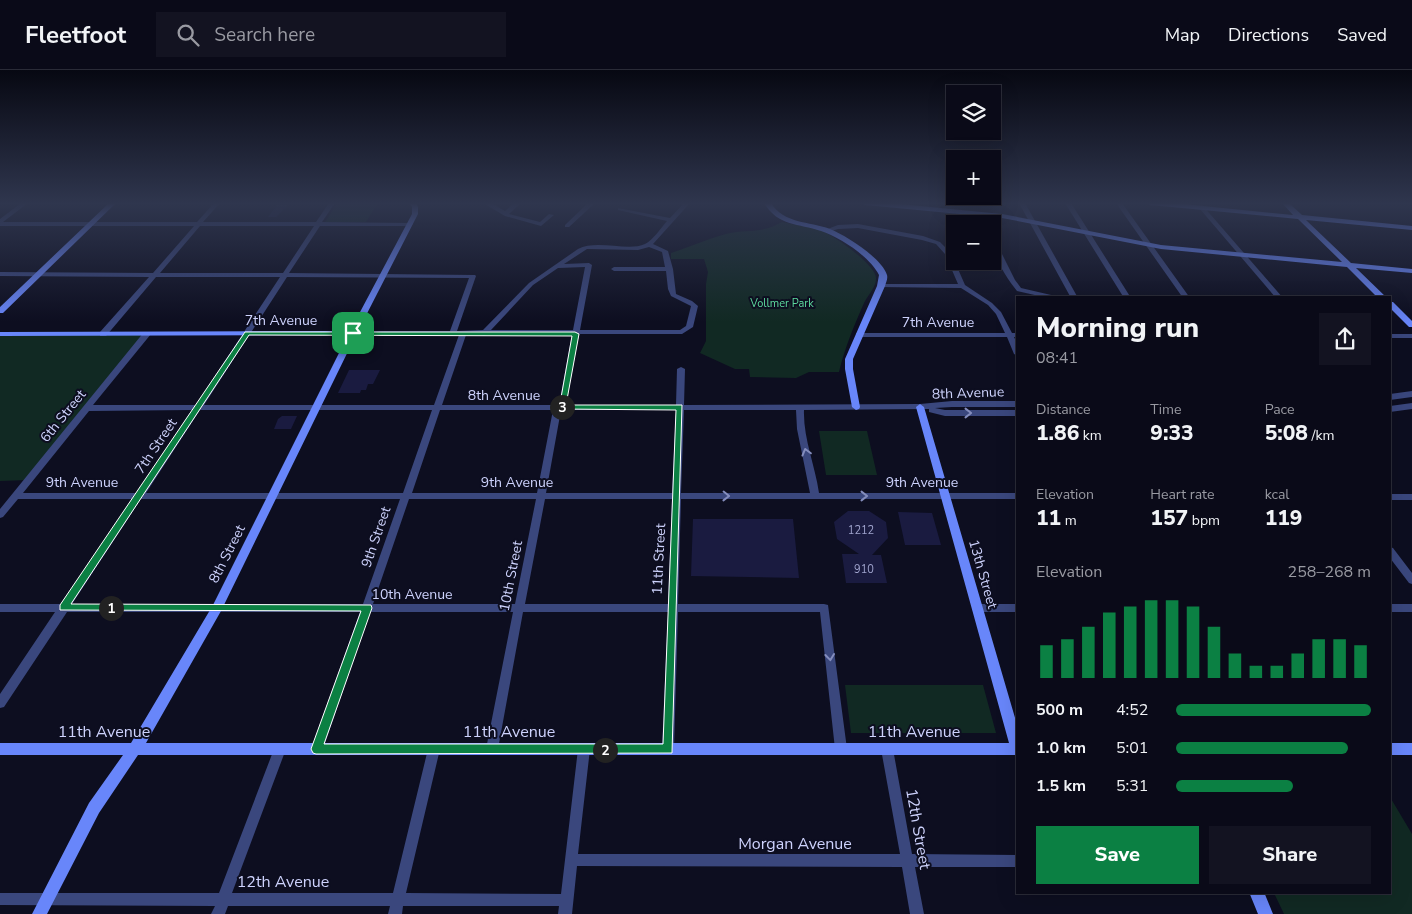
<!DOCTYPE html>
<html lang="en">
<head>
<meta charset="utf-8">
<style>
	body { margin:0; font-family:"Nunito Sans",sans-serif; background:#131321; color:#f1f3f6; height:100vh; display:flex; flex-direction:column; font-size:19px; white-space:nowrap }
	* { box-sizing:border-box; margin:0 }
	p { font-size:16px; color:#999aa2 }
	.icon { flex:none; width:28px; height:28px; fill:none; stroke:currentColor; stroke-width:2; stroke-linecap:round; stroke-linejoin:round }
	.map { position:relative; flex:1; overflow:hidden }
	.side { position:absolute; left:1016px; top:226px; width:375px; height:598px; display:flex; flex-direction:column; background:#0a0a18; border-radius:0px; box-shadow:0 5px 20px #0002,0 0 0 1px #2a2b37 }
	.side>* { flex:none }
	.fabs { position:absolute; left:946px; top:15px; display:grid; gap:10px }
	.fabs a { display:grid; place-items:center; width:55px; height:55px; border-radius:0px; background:#0a0a18; box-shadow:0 5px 20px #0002,0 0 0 1px #2a2b37; font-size:25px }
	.pin { position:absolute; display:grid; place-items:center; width:42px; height:42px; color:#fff; margin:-21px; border-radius:10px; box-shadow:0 2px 8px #0006 }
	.km { position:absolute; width:25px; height:25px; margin:-12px; border-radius:50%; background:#222; color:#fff; font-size:14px; line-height:25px; text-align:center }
	.round { display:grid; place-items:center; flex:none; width:52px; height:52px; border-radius:0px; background:#131321 }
	.head { display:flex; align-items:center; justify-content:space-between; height:85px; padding:0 20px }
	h1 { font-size:28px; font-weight:800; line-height:38px }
	.stats { display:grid; grid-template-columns:repeat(3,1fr); gap:8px; height:85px; padding:5px 20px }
	.stats div { display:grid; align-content:center }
	.stats b { font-size:21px; font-weight:800 }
	.stats small { font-size:14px; font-weight:400 }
	.stats p { font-size:14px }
	.chart { height:140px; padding:10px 20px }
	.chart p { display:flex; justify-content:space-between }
	.chart svg { width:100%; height:90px; margin-top:5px; stroke:#0b8043; stroke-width:6 }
	.action { display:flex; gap:10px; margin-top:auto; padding:10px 20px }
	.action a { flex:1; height:58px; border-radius:0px; background:#0b8043; color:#fff; font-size:20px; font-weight:800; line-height:58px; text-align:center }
	.action a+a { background:#131321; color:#f1f3f6 }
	ul { padding:0 20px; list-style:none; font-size:16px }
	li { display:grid; grid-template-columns:80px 60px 1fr; align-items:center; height:38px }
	li i { height:12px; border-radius:6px; background:#0b8043 }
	header { display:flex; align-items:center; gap:30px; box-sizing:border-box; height:70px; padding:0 25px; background:#0a0a18; border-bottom:1px solid #2a2b37 }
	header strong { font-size:24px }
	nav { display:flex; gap:28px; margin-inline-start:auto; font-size:18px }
	.search { width:350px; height:45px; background:#131321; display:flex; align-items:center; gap:12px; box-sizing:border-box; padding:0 18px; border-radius:0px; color:#999aa2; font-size:19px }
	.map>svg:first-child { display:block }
	.green { fill:#112923 }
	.building { fill:#1a1b40 }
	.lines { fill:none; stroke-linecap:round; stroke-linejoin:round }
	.street { fill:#3a477d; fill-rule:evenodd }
	.secondary { fill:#6886fa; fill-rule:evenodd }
	.oneway { stroke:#848dbd }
	.route { fill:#0b8043; stroke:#fff; fill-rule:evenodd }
	.labels { text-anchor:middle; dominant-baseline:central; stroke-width:4; stroke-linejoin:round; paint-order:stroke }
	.far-park-label { font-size:11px; fill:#5dda9e; stroke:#0d0e20 }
	.number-label { font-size:11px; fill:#a1a5ce }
	.street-label { font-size:14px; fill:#ced3fd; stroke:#0d0e20 }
	.near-street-label { font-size:16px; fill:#ced3fd; stroke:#0d0e20 }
</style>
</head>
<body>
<header>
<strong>Fleetfoot</strong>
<div class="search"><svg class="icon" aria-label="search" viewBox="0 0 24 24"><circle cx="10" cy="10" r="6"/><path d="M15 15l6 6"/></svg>Search here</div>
<nav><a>Map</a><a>Directions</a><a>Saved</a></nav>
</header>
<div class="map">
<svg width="1412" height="844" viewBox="0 0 1412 844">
	<rect width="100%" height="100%" fill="#0d0e20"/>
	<path class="green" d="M337,134H377L366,152H325Z
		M782,152C794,155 808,156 820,160C832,164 878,196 876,209C876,217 868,225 864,233C854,256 845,277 839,302H809L796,308L750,307L749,299H735L700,283L706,271V214L708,202L704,189H671V183C689,177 707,169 726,164C747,158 759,165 782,152Z
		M0,263L147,264L29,410L0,411Z
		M819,361H867L877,405H826Z
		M845,615H983L996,663H851Z
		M1390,727L1412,764V844H1284L1274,823L1390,822Z"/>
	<path class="building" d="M277,135H288L276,147H268Z
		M349,300H380L373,314H368L366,320H361L360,323H338Z
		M282,346H297L291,359H274L278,349Z
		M848,441H869L886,452L888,468L872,485H881L887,513H846L842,484H859L837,469L834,452Z
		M898,442L932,443L941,475H905Z
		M693,449H793L799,508L691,506Z"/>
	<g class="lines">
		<path class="street" d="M21,133H28L3,152H197L214,133H220L203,152H316L329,133H335L322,152L412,153L413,154L410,156H320L289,203L475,205L476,206L457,261L483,260L529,213L578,179C597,169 628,182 645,174C653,170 661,158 667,151L618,140V138L670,148L684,133H690L653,174L668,181L673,199L676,224L692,231L698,236L693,257L682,264H579L566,335H676L677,299L681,297L685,299L684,335L920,334L952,331H1018V337H952L935,338L945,340H1018V346H945L929,342V339L804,340C803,368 815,395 819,423H1018V429H681L678,534H824L828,535L847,679L845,683L841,684L837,683L835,679L820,542H678L674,679L672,683L668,684L664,683L662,679L668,542H523L498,679L496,683L492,684L488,683L486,679L513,542H370L323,679L321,683L317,684L313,683L311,679L360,542H67L4,637L0,638V624L55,542H0V534H61L132,429H18L3,447L0,448V439L144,262H150L151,264L93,335H196L280,207H156L106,266H100V262L149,207L0,206V202L153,203L194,156H0V149ZM200,156H314L283,203H160ZM649,177L662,182L665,197H614L611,199L614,201H666L668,219L671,226L691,236L686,256L680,260H580L592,195L589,193L564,194L587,179L638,180ZM585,197L573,260H491L533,215L558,198ZM287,207L469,208L450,261H353L349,263L353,265H449L452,266L459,265L434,335H204ZM572,264L559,335H442L466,265H481L484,266L487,265ZM192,340L136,423H23L89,341ZM200,340H432L403,423H146ZM440,340H553L537,423H412ZM561,340H676L672,423H546ZM684,340H796L797,359L810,423H681ZM141,429H400L363,534H72ZM409,429H536L515,534H373ZM545,429H672L668,534H525Z
			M483,133H491L505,141L514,133H521L509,144L540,152L549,144L554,145L541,156L505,146Z
			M588,133H595L569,157H565V155Z
			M1019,133H1025L1078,228H1071Z
			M1065,133H1071L1131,228H1124Z
			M1116,133H1122L1190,228H1183Z
			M1200,137H1204L1283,228H1276L1200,139Z
			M980,142L983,144L988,154H982L977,144Z
			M858,154L923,166L940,172L951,183L965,215L992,233L1001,242L1012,263H1018V267H1014L1018,275V286L1014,284L1007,267H856V263H1005L996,244L988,235L961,218L879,217V215L881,214H958L945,184L936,174L922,170L858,158L838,159L828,162L825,160L838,155Z
			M992,168L995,170L1015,210L1021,218L1064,228H1048L1017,221C1006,207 992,186 992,168Z
			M1390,264H1412V268H1390Z
			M1412,321V327L1390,330V324Z
			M1412,333V339L1390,342V336Z
			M1390,424H1412V430H1390Z
			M1390,477L1393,478L1412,503V514L1409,513L1390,488Z
			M977,534H1018V542H977L973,541L972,538L973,535Z
			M1390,534H1412V542H1390Z
			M280,674L284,675L286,679L232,823H393L428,679L430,675L434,674L438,675L440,679L406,823L561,824L578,679L580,675L584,674L588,675L590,679L578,784H900L881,679L883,675L887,674L891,675L893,679L912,784L1018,785V797H915L924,844H910L902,797L577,796L572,844H558L559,836H403L402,844H388L390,836H228L225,844H211L215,836L0,835V823H219L274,679L276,675Z"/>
		<path class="secondary" d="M109,133H116L3,243H0V237Z
			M409,133H416L418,137V144L357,263L221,541L146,673H1009L916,337L920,334L924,337L1018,658V685H138L99,743L47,844H32L89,733L123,685H0V673H131L213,535L348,265L0,266V262L350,261L412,144V137Z
			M764,133H771C784,154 809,151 830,159C845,165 882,188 887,205C888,209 886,212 885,216L853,289V299L860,337L859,339L856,340L852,337L845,299V289L877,216L879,205C870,187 840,167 821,161C798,153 779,157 764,133Z
			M862,133H890L1002,144L1161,175L1342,192L1298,149L1150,135L1147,133H1174L1293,145L1282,133H1289L1302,145L1412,156V160L1306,150L1351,193L1412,199V203L1356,198L1387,228H1378L1347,197L1161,179L1002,148L865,135Z
			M1390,232H1393L1412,251V257H1409L1390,238Z
			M1390,673H1412V685H1390Z
			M1249,822H1264L1273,844H1258Z"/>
	</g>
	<defs><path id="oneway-chevron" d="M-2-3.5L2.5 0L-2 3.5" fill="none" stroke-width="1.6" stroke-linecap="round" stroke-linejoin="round" transform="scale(1.25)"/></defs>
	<g class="oneway">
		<use href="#oneway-chevron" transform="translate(968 343)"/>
		<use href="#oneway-chevron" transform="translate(806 382) rotate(-105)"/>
		<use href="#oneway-chevron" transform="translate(726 426) rotate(1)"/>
		<use href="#oneway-chevron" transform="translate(864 426)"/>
		<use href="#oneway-chevron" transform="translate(830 587) rotate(83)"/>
	</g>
	<linearGradient id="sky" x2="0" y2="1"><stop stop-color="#070812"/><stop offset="0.53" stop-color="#2f364e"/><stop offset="1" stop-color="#2f364e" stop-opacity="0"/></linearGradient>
	<rect width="1412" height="252" fill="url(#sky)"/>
	<path class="route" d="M245,262H575L579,264L566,335H682L672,683L316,684L313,683L311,679L361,541L60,540V535ZM249,265L572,266L559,339L676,340L663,674H324L372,538L371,535L71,534Z"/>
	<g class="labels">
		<g class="far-park-label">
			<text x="782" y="233">Vollmer Park</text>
		</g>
		<g class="number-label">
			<text x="861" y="460">1212</text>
			<text x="864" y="499">910</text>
		</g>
		<g class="street-label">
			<text x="281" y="250">7th Avenue</text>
			<text x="938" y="252">7th Avenue</text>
			<text transform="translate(968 323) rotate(-2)">8th Avenue</text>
			<text x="504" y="325">8th Avenue</text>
			<text transform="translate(63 346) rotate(-51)">6th Street</text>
			<text transform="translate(156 376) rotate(-56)">7th Street</text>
			<text x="82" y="412">9th Avenue</text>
			<text x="517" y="412">9th Avenue</text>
			<text x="922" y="412">9th Avenue</text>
			<text transform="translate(376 467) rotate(-71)">9th Street</text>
			<text transform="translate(227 484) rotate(-63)">8th Street</text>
			<text transform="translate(659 489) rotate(-87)">11th Street</text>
			<text transform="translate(983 504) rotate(74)">13th Street</text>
			<text transform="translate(511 506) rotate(-79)">10th Street</text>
			<text x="412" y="524">10th Avenue</text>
		</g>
		<g class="near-street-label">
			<text x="104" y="662">11th Avenue</text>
			<text x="509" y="662">11th Avenue</text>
			<text x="914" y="662">11th Avenue</text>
			<text transform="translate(918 759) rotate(80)">12th Street</text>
			<text x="795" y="774">Morgan Avenue</text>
			<text x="283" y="812">12th Avenue</text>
		</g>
	</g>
</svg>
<div class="fabs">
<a><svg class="icon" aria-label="layers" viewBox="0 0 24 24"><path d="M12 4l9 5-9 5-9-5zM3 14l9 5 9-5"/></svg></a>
<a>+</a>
<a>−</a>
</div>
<div class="pin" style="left:353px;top:263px;background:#1e9e55"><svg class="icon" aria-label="arrive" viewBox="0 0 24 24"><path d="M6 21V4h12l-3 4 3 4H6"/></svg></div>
<b class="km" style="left:111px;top:538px">1</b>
<b class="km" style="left:605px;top:680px">2</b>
<b class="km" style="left:562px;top:337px">3</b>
<section class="side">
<div class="head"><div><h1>Morning run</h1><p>08:41</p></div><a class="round"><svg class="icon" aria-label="share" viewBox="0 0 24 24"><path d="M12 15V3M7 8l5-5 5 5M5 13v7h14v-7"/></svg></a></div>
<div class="stats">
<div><p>Distance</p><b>1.86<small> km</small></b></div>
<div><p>Time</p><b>9:33</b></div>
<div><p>Pace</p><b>5:08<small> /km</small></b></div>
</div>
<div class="stats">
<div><p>Elevation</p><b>11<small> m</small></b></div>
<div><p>Heart rate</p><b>157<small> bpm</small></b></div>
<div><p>kcal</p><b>119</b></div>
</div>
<div class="chart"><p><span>Elevation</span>258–268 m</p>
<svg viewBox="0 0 160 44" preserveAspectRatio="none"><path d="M5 44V28M15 44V25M25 44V19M35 44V12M45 44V9M55 44V6M65 44V6M75 44V9M85 44V19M95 44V32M105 44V38M115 44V38M125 44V32M135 44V25M145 44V25M155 44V28"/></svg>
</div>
<ul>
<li><b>500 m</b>4:52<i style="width:100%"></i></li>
<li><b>1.0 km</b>5:01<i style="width:88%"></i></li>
<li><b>1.5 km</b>5:31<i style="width:60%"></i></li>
</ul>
<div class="action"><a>Save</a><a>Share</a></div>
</section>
</div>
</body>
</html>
